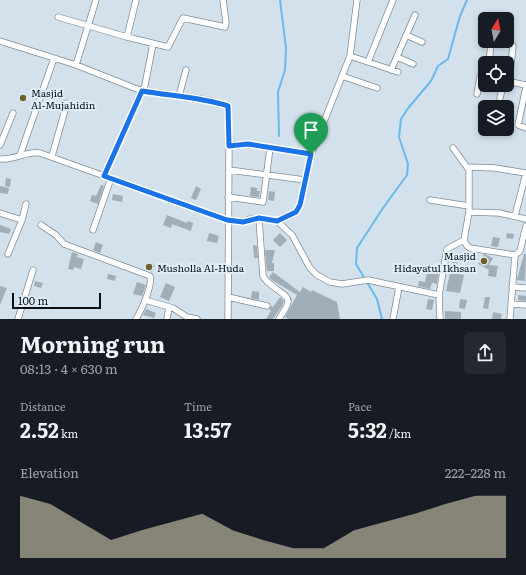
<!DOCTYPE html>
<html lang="en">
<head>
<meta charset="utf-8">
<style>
	body { margin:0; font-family:Literata,serif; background:#242831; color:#f1f3f6; height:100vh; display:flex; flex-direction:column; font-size:15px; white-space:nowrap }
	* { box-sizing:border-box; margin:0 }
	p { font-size:13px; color:#9ea1a6 }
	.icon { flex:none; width:22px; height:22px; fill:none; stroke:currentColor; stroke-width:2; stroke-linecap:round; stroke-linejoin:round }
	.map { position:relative; height:319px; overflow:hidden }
	.side { display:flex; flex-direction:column; background:#171b24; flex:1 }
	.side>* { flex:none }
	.needle { width:26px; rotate:10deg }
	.controls { position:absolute; left:478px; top:12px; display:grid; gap:8px }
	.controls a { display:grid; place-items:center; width:36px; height:36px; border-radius:6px; background:#171b24; box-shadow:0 2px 6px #0003; font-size:20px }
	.scale { position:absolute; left:12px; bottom:10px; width:89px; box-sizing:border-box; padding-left:4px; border:2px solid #0c1115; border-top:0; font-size:11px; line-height:14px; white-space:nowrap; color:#0c1115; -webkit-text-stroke:3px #dfeef9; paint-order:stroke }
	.pin { position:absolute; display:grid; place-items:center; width:34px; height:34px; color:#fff; margin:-41px -17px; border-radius:50% 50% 50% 0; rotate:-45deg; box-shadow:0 0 4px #0007 }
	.pin .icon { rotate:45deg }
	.round { display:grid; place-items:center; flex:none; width:42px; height:42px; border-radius:6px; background:#242831 }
	.overview { display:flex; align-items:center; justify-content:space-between; height:68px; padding:0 20px }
	h1 { font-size:22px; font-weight:700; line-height:30px }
	.metrics { display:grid; grid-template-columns:repeat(3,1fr); gap:6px; height:68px; padding:4px 20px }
	.metrics div { display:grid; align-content:center }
	.metrics b { font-size:20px; font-weight:700 }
	.metrics small { font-size:11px; font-weight:400 }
	.metrics p { font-size:11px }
	.chart { height:112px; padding:8px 20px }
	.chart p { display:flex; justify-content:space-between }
	.chart svg { width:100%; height:72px; margin-top:4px; fill:#b7b19c; opacity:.7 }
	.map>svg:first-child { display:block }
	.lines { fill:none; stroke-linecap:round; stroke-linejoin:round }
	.stream { stroke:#6bb8ed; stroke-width:2 }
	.building { fill:#a0aeb9 }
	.minor-casing { stroke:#7f8d97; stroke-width:7 }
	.minor { stroke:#fff; stroke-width:5.5 }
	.route-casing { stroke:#fff; stroke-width:8 }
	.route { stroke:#1a73e8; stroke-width:5 }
	.poi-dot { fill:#70602d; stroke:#dfeef9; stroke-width:1.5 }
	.labels { text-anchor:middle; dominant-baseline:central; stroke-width:4; stroke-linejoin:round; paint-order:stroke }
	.poi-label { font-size:10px; fill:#0c1115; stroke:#dfeef9; text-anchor:start }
</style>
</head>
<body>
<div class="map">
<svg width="526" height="319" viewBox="0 0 526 319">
	<rect width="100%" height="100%" fill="#d2e1ec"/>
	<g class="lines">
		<path class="stream" d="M279,136L278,92L285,70L286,48L280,0
			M382,319L377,299L356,264L357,248L383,208L407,175L408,164L399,137L401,119L409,107L431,81L438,66L448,59L460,16L467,0"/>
	</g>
	<path class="building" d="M6,178L11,179L10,187L5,186Z
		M101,185L104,186L98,204L90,201L92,195L96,196Z
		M0,186L9,188L8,194L0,193Z
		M196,186L201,189L196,200L191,198Z
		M251,187L257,188V191H260L259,197L250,196Z
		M269,191L275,192L274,201L268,200Z
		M113,194L123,196L122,202L112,200Z
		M167,215L187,223L188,221L193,223L191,231L172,224L171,228L163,225Z
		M0,225L11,229L9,234L0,232Z
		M209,233L219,236L217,243L207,241Z
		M280,233L287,240L280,247L273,240Z
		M507,233L514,234L513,239L506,238Z
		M493,237L500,238L498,247L491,246Z
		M96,242L103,245L100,253L93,250Z
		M253,245L257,246L258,258H254Z
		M265,250H275L272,263H274V271H267Z
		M72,252L78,254L77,257L84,259L81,269L74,267L73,270L68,269Z
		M484,254L493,258L489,265L498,266L496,277L488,276L489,270L478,264Z
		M524,254H526L525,281L517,280Z
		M453,260L458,261L456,267L461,268L459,274L464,275L460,293L446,291Z
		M150,262L155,266L151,272L145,268Z
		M428,268L439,270L437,284L432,283L430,289L418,286L419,281L425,282Z
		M273,272L300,292L303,287L311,292L312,290L337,302L340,319H288L285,317L297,295L272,280L269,277Z
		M108,274L116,276L115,281L107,279Z
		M35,281L43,283L41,288L34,286Z
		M137,282L146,285L142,296L133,294Z
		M166,283L175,287L169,301L160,297Z
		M0,286L7,288L0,305Z
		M252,291L259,292V300L251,298Z
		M518,295L526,296V301L518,300Z
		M280,297L284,301L282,306L273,319H266L271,311L269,309L271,306L273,307Z
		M485,297H490L488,309L483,308Z
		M428,299L434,300L432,310L426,309Z
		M460,299L467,300L465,309L459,308Z
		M146,309L156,313L154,318L143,315Z
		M445,311L461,312V319H445Z
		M493,312L502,314L501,319H492Z"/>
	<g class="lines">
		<defs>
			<path id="minor" d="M58,17L127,37L168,47L183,18L225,27L226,23L223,0
				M406,35L422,42
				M127,37L136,0
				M0,41L54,58
				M153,44L145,85L142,91C171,96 200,96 228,106L229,145
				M350,56L398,72
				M397,57L413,64
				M368,62L393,0
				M489,63L491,44
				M76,65L142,91L104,176
				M391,70L415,15
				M342,76L377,88
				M507,81L526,85
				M509,82L513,46
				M526,87L518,125L526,128
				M477,94L480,77L485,78
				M179,96L186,70
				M500,98L503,85
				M0,145L13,113
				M453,148L469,170V212
				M20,155L53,61L54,58L76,65L96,0
				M52,156L67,103
				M0,159C15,160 26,151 40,153L227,220L243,222L250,219H264L277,221L292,235L310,268L317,275L330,282L342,284L368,280L439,295L447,249L464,240L469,212L499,213L526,219
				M467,167L495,168L526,173
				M229,170L305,180
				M228,197L263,202L270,148
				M430,200L469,206
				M0,213L22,220L26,204
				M515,216L526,173
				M259,219L263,276C268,287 290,294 288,302C287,308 282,313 279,319
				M277,221L296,212L300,205L311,154L350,56L357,0
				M41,225L56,235L64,244L150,276C153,285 141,311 136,319
				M93,230L111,178
				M464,240L467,246L470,248L515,255L510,319
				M8,254L22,220
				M515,255L520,251L526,226
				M512,287L526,288
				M439,295L440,319
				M228,297L267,306
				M145,300L173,308L187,317L197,319
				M511,304L526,305
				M18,319L33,270
				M167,319L169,307
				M228,319L229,145L248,144L311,154
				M393,319L399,287"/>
		</defs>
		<use href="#minor" class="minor-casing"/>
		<use href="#minor" class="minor"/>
	</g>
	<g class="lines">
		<defs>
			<path id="route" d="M142,91C171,96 200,97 228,106L229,146L248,144L311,154L300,205L296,212L277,221L259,218L243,222L227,220L104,176Z"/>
		</defs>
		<use href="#route" class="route-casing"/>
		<use href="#route" class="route"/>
	</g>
	<g class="poi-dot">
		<circle cx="23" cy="98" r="4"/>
		<circle cx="484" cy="261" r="4"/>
		<circle cx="149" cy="267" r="4"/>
	</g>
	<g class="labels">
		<g class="poi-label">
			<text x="31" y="92">Masjid<tspan x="31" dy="12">Al-Mujahidin</tspan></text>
			<text x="476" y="255" text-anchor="end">Masjid<tspan x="476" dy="12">Hidayatul Ikhsan</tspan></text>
			<text x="157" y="267">Musholla Al-Huda</text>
		</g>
	</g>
</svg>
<div class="controls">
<a><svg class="needle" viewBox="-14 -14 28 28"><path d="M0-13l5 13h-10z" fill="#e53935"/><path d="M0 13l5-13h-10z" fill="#9ea1a6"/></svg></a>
<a><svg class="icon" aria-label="locate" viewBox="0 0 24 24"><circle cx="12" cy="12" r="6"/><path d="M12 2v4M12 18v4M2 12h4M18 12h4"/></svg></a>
<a><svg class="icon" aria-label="layers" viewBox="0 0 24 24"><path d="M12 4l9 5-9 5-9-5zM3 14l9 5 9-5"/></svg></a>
</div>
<div class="scale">100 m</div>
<div class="pin" style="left:311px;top:154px;background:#1e9e55"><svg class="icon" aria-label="arrive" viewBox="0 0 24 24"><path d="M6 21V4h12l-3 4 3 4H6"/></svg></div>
</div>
<section class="side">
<div class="overview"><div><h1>Morning run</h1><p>08:13 · 4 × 630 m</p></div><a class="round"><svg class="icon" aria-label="share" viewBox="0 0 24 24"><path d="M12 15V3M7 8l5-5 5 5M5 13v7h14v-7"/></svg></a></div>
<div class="metrics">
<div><p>Distance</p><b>2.52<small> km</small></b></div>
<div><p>Time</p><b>13:57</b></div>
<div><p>Pace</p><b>5:32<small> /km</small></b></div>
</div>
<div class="chart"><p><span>Elevation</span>222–228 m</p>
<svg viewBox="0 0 160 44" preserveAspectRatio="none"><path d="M0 44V6L10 11L20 22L30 33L40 27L50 22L60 17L70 27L80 33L90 38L100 38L110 27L120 22L130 17L140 11L150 6L160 6V44z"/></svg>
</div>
</section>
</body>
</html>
